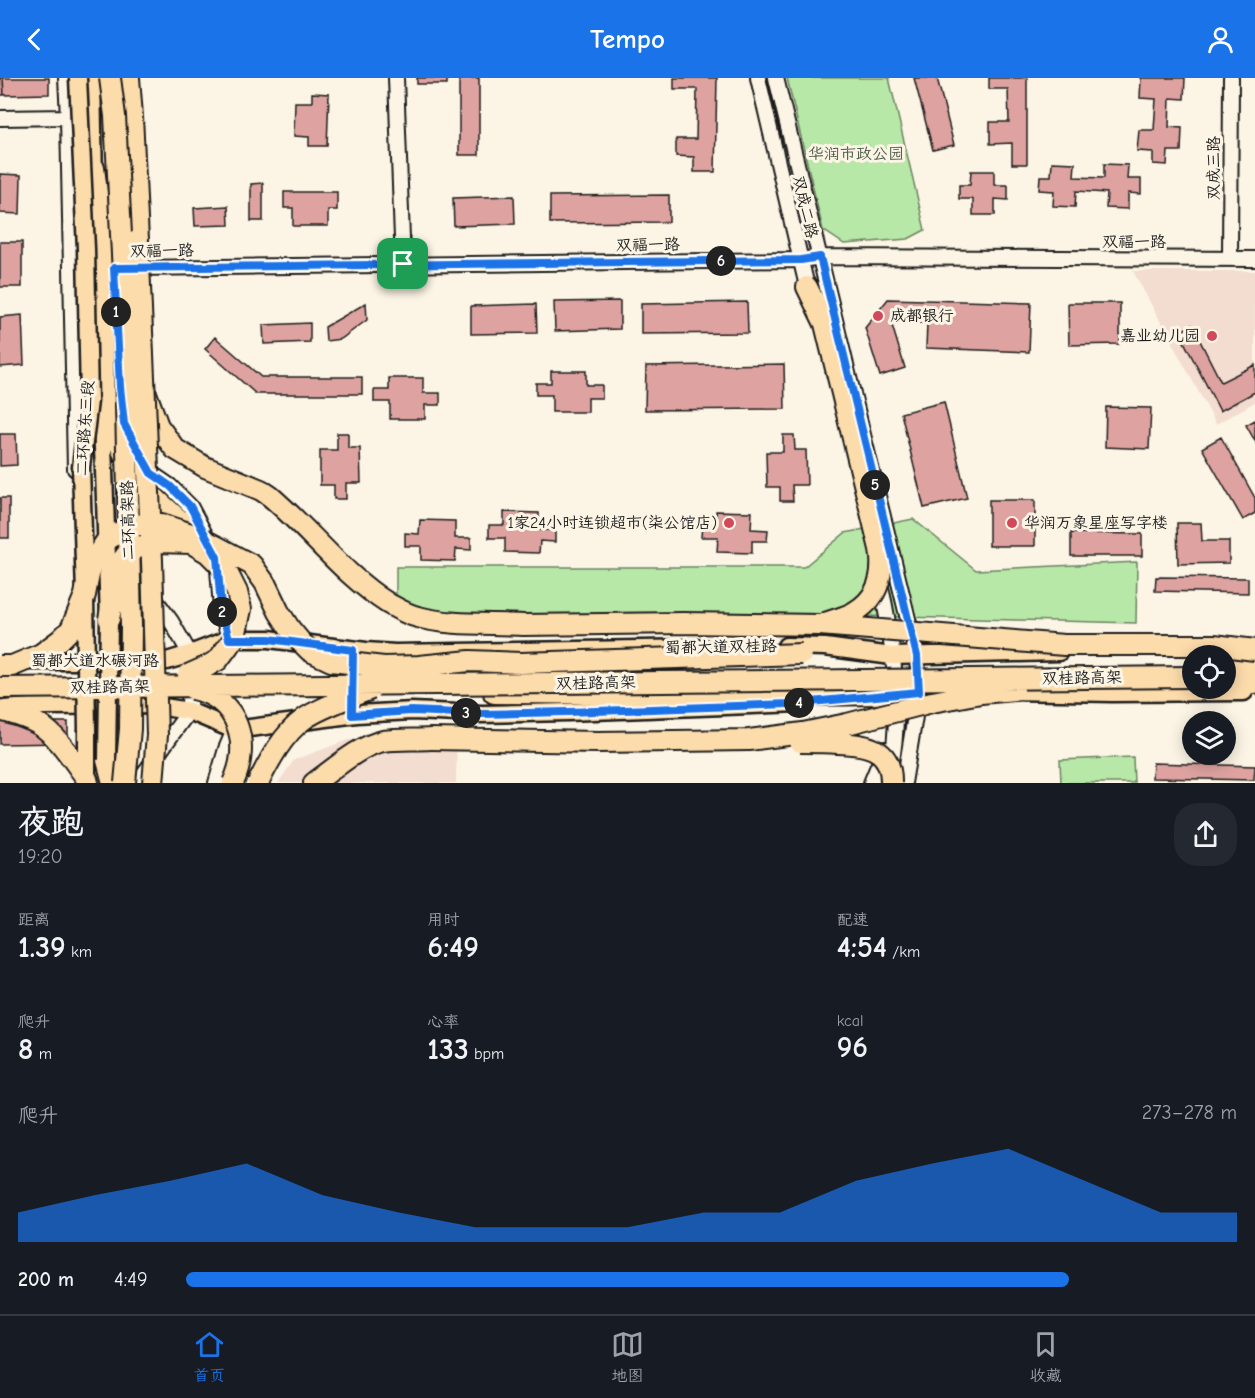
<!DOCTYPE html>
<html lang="zh">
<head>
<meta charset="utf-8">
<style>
	body { margin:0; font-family:"Comic Neue","LXGW WenKai TC",sans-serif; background:#242831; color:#f1f3f6; height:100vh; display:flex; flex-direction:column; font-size:22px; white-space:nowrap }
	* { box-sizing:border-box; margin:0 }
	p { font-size:20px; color:#9ea1a6 }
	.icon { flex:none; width:33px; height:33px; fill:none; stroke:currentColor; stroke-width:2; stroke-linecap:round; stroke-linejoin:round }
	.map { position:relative; height:705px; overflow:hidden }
	.panel { display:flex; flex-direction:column; background:#171b24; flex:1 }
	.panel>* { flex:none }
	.controls { position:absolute; left:1182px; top:567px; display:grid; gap:12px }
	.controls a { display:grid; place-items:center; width:54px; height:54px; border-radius:50%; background:#171b24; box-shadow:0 3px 15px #0003; font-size:30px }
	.pin { position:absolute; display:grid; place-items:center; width:51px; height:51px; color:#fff; margin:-26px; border-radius:12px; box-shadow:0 3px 9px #0006 }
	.km { position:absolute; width:30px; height:30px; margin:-15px; border-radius:50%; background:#222; color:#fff; font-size:16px; line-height:30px; text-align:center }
	.round { display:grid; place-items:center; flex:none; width:63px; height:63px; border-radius:24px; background:#242831 }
	.overview { display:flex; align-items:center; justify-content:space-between; height:102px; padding:0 18px }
	h1 { font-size:33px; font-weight:600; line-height:45px }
	.stats { display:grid; grid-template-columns:repeat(3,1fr); gap:9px; height:102px; padding:6px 18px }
	.stats div { display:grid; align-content:center }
	.stats b { font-size:30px; font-weight:600 }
	.stats small { font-size:16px; font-weight:400 }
	.stats p { font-size:16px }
	.chart { height:168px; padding:12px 18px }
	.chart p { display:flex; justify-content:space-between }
	.chart svg { width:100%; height:108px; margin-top:6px; fill:#1a73e8; opacity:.7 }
	ul { padding:0 18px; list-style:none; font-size:20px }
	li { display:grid; grid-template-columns:96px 72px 1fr; align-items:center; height:45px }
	li i { height:15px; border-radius:8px; background:#1a73e8 }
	header { display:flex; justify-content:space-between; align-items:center; height:78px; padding:0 18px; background:#1a73e8; color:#fff; font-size:27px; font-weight:600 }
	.tabs { display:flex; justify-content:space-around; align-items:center; height:84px; border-top:2px solid #363941; background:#171b24; font-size:16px; color:#9ea1a6 }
	.tabs a { display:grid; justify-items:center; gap:3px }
	.tabs .active { color:#1a73e8 }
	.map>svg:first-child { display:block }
	.built { fill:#f3dcd0 }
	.green { fill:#b8e8a8; stroke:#6a8262; stroke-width:1.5 }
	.building { fill:#dea3a0; stroke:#1c1c1c; stroke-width:1.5 }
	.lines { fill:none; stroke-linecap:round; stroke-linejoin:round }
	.minor-casing { stroke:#1c1c1c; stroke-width:18 }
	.major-casing { stroke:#1c1c1c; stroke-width:21 }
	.highway-casing { stroke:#1c1c1c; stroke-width:24 }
	.minor { stroke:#fcf5e5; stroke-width:14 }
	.major { stroke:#fddcac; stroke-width:16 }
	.highway { stroke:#fddcac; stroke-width:20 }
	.major-bridge-casing { stroke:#1c1c1c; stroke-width:21; stroke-linecap:butt }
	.highway-bridge-casing { stroke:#1c1c1c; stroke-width:24; stroke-linecap:butt }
	.major-bridge { stroke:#fddcac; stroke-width:16 }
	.highway-bridge { stroke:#fddcac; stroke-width:20 }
	.route-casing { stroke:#fff; stroke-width:12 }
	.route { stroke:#1a73e8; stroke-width:8 }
	.poi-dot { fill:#d1495b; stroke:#fcf5e5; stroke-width:2 }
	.labels { text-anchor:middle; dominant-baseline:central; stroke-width:6; stroke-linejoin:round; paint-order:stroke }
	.park-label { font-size:16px; fill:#4b5946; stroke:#fcf5e5 }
	.street-label { font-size:16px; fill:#1c1c1c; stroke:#fcf5e5 }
	.poi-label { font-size:16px; fill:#1c1c1c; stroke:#fcf5e5; text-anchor:start }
</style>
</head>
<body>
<header><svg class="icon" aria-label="back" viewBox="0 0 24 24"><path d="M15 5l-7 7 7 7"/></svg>Tempo<svg class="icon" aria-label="person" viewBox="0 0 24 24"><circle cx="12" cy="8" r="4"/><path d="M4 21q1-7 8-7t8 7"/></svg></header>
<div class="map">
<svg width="1255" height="705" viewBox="0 0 1255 705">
	<rect width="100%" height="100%" fill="#fcf5e5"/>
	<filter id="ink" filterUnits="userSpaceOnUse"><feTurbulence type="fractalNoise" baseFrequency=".0167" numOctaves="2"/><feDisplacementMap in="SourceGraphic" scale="12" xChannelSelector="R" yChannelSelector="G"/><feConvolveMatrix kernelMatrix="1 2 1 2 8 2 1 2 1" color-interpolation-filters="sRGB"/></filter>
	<g filter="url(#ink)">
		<path class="built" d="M1133,193H1255V324L1216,346Z
			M457,657L456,705H278L294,682L348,662Z"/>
		<path class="green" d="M787,0H889L925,152L908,161L844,166L823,152Z
			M913,441L976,492L1137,484L1136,545L827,537H462L429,534L396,520V489H804L845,455Z
			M1133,679L1134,705H1061L1060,682Z"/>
		<path class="building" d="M0,0H3L4,17H0Z
			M3,0H49V16L4,17Z
			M417,0H447V6H417Z
			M459,0H479V77H459Z
			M674,0H717L715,94H694V79L676,78V61H696L697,11H674Z
			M914,0H937L954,67L933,72Z
			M989,0H1027V86H1012V65L990,66V44H1009L1008,11H989Z
			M1141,0H1185L1184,21L1170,20L1169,49L1182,50L1181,73H1168L1167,87L1153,86V74L1137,73L1139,52H1154L1156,21L1140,20Z
			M312,15L329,16L327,68H309V59L294,58L295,24H312Z
			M1052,84L1075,85L1074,99L1104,100V86L1128,87L1127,101H1141V116L1128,115V131L1106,130L1107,115L1076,113L1075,129L1053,128L1054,113L1039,112L1040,98H1051Z
			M971,93H994V107H1008V122L995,121V137H973V121H959V107H970Z
			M0,96L21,97L20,136L0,135Z
			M263,105V143H251V106Z
			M284,114H337V132H328V148H293V130H284Z
			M669,117V144L550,145V118Z
			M514,118L515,146L454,148L453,120Z
			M228,128L229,147L195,148L194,130Z
			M0,164H22V209H0Z
			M888,221L1031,225L1029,274L926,270L927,245L891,244L905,290L880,298L865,250Z
			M620,223V251L555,253L554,224Z
			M747,224L748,255L641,256V226Z
			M366,225L367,242L341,261L326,263L325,249Z
			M1068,225H1120V266L1069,267Z
			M536,226L537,255L471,256V228Z
			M22,237L24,287L0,289V239Z
			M310,245V264L264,266L263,247Z
			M1192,247L1221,304L1255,287V314L1220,333L1179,254Z
			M215,259L261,299H362V316H256L205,271Z
			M784,286L785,331L645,332L646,288Z
			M551,293H586V307H602V320H588V334H552V317H536V305H551Z
			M389,300H423V315H440V327H425V341H390V324H374V312H389Z
			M944,324L967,420L924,430L901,335Z
			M1106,329L1151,330L1149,371L1105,369Z
			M1255,342V363L1246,347Z
			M337,355H348V370H360L361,405H346V421H334V407H320V372H337Z
			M0,356H16L17,387L0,388Z
			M783,357H794L795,372H806L807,407H792L793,423H780V409H767L766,374H783Z
			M1221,359L1255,420V435L1243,442L1202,370Z
			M0,420H9V460H0Z
			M989,422H1035V468H989Z
			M716,433L752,434L751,451L768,452L767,463H752V475L717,474L718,459H701L702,447H716Z
			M504,434L539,435V452H555V464L540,463L539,475L505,474V460H489V447H504Z
			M420,442L455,443V460H471V472L456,471L455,483L421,482V468H405V455L419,456Z
			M1177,445H1201L1202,463H1229V485L1178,486Z
			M1071,455L1142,456V478H1071Z
			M1156,499L1248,500V515L1155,513Z
			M0,644H68V665L0,666Z
			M1153,685L1255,688L1254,702L1152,700Z"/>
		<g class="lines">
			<defs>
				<path id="minor" d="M66,0L68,39L75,391
					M396,0L403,187
					M758,0L809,217
					M776,0L917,578L919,614L904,705
					M0,40L68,39
					M1230,181L1231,0
					M131,190L801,182L820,179L1255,181
					M128,353L151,395L170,408L190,428L217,479L221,530L229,561
					M126,492L147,510L171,543L190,576L189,633L137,705
					M879,501C893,558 903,635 890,692
					M216,705L226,671L234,652
					M871,705L885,671"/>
				<path id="major" d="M92,0L94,103
					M94,159L95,197L104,392
					M786,568L825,569L892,578L1059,574
					M25,583H167L190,576L229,561H269L366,573L395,575L703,570
					M1003,613L1112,615L1244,614
					M883,617L919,614L956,613
					M4,631L44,628L151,627L189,633L234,652L357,636L412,633L482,636L568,634L800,625
					M87,653V705"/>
				<path id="highway" d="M129,0L132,38L138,162
					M94,90L103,162L116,357L134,401L197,458
					M807,209L825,246
					M147,318L158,348L175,371L205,389L261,412L270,418C310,452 343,497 389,526C398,531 408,537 418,539C451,548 489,545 523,547
					M1226,587L1255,586
					M1226,606L1255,605
					M494,615L790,617L895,616
					M0,632C14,636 28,640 40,647C60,660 73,683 87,701L88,705
					M107,682L113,705
					M314,705C334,691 359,668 383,663C398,661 415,662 431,661"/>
			</defs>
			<use href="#minor" class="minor-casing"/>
			<use href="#major" class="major-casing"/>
			<use href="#highway" class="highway-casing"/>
			<use href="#minor" class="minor"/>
			<use href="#major" class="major"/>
			<use href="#highway" class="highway"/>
			<defs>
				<path id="major-bridge" d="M78,0L86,171L89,323L81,389L85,517L87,653
					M104,392L109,541L107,682"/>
				<path id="highway-bridge" d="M110,0L115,38L123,196L131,547L130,651L125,705
					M138,162L152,483L157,657L153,705
					M825,246L880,471C884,495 879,519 856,533C847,539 836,541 825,545
					M109,541L119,487L126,477L139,469L158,464L191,465L208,475L227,494L237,514L241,531L235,559L218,582L206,589L188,597
					M523,547L684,545L820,547L1064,567H1214L1255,572
					M0,588H12L41,576L60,562L71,551L85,517L91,486L107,462L118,455L132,448L151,445L161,446L197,458L252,487L265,505L279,534L290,551L300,563L310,573L331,583L384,589L419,588L470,583L521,585L802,576
					M0,610L1192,599
					M193,611C239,621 251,666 233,705
					M431,661L598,664L749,662L803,655L847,646L932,624L981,615L1014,612
					M800,664C813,664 826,664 838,665C867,666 892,670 891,705
					M258,705C269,683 283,656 304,641C321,629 351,619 371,611"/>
			</defs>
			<use href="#major-bridge" class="major-bridge-casing"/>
			<use href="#highway-bridge" class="highway-bridge-casing"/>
			<use href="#major-bridge" class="major-bridge"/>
			<use href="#highway-bridge" class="highway-bridge"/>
		</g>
	</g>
	<g class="lines" filter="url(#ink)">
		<defs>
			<path id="route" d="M820,179L917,578L919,614L789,626L568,634L482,636L412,633L352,637L353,572L269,561H229L221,530L217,479L190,428L170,408L151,395L124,346L120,309L114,190L801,182Z"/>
		</defs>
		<use href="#route" class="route-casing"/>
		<use href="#route" class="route"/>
	</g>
	<g class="poi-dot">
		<circle cx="878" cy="238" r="6"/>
		<circle cx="1212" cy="258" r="6"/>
		<circle cx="729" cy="445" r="6"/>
		<circle cx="1012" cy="445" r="6"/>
	</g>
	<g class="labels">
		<g class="park-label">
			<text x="856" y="76">华润市政公园</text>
		</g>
		<g class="street-label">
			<text transform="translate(1214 90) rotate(-90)">双成三路</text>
			<text transform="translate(805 129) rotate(77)">双成二路</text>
			<text x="1134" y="164">双福一路</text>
			<text transform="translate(648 167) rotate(-1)">双福一路</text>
			<text transform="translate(162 173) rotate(-1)">双福一路</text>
			<text transform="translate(85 350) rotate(-86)">二环路东三段</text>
			<text transform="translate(128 442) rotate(-91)">二环高架路</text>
			<text transform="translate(721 569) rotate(-1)">蜀都大道双桂路</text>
			<text x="95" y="583">蜀都大道水碾河路</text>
			<text transform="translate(1082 600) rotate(-1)">双桂路高架</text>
			<text transform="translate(596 605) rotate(-1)">双桂路高架</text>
			<text transform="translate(110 609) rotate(-1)">双桂路高架</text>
		</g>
		<g class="poi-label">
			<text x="890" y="238">成都银行</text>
			<text x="1200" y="258" text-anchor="end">嘉业幼儿园</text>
			<text x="717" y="445" text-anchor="end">1家24小时连锁超市(柒公馆店)</text>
			<text x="1024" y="445">华润万象星座写字楼</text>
		</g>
	</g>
</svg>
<div class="controls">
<a><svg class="icon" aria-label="locate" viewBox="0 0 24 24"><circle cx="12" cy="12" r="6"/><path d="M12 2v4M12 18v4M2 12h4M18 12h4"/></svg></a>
<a><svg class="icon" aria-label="layers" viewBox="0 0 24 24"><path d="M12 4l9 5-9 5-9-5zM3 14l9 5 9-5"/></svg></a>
</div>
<div class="pin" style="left:403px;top:186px;background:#1e9e55"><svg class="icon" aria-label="arrive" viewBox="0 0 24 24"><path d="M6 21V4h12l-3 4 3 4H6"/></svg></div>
<b class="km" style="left:116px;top:234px">1</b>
<b class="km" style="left:222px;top:534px">2</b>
<b class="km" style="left:466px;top:635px">3</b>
<b class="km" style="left:799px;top:625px">4</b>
<b class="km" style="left:875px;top:407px">5</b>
<b class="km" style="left:721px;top:183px">6</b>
</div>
<section class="panel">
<div class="overview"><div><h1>夜跑</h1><p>19:20</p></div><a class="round"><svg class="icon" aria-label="share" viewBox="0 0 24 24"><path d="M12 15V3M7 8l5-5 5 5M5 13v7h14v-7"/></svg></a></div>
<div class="stats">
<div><p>距离</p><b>1.39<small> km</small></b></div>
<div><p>用时</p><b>6:49</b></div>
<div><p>配速</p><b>4:54<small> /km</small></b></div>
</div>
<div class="stats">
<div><p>爬升</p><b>8<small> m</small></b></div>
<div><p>心率</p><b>133<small> bpm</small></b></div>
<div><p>kcal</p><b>96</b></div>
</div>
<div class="chart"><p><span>爬升</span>273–278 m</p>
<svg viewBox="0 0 160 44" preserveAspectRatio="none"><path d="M0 44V32L10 25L20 19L30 12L40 25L50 32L60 38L70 38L80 38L90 32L100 32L110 19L120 12L130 6L140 19L150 32L160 32V44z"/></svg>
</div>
<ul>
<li><b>200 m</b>4:49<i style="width:84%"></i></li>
</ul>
</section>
<nav class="tabs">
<a class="active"><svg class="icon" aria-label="home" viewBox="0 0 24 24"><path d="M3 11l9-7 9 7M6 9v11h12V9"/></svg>首页</a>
<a><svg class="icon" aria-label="map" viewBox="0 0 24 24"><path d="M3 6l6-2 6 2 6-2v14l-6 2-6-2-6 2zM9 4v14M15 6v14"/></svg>地图</a>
<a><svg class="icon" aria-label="saved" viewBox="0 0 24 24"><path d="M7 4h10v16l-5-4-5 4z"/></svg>收藏</a>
</nav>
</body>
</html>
